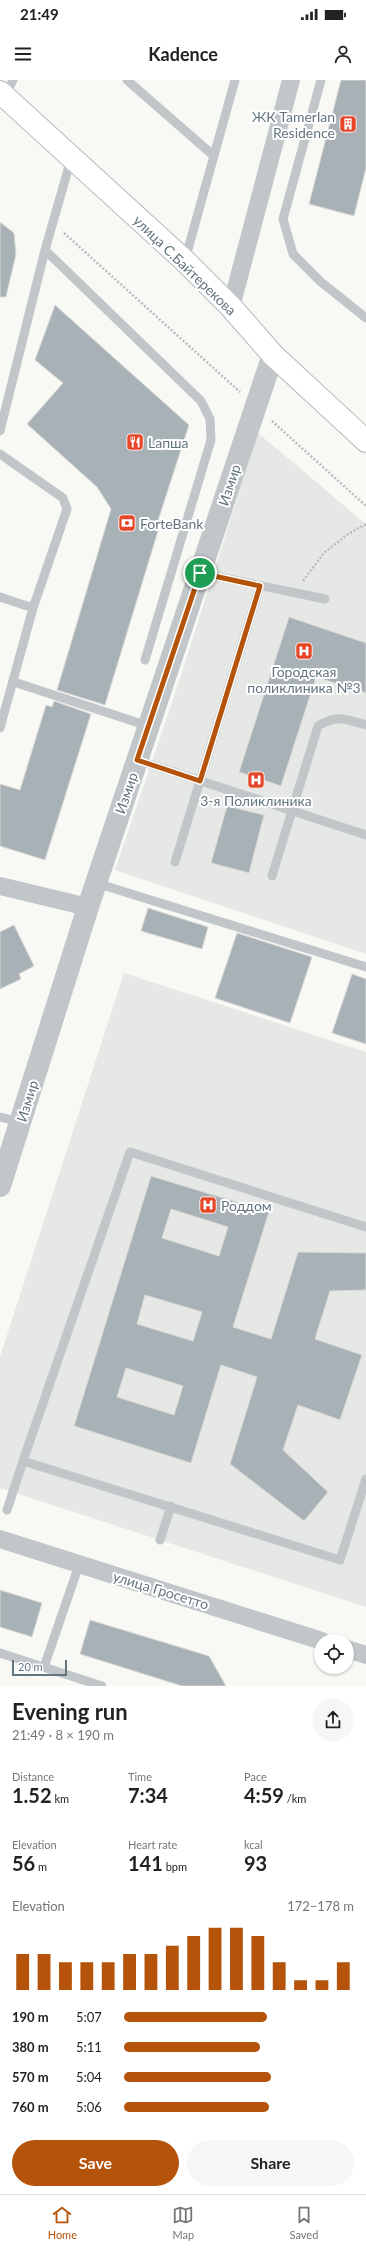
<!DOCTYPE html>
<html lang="en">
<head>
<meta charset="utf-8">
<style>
	body { margin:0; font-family:Lato,sans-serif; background:#f6f6f6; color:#222; height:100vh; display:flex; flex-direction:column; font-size:15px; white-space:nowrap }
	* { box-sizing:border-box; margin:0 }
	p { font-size:13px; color:#767676 }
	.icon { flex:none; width:22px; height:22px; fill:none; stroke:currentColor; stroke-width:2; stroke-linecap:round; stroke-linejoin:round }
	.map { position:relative; height:1606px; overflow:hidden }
	.panel { display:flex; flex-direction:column; background:#fff; flex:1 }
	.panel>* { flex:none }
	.buttons { position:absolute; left:314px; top:1554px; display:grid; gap:8px }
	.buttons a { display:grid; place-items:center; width:40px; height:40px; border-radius:50%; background:#fff; box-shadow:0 1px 3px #0004; font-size:20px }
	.scale { position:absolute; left:12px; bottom:10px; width:55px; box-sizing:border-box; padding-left:4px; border:2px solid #637680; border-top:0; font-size:11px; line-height:14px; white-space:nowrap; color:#637680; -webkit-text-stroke:3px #fff; paint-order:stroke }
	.pin { position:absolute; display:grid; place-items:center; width:34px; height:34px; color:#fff; margin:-17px; border:2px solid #fff; border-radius:50%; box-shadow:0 1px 4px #0007 }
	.round { display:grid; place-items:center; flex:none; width:42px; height:42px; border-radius:21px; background:#f6f6f6 }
	.overview { display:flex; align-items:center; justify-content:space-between; height:68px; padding:0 12px }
	h1 { font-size:22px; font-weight:700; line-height:30px }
	.metrics { display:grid; grid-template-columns:repeat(3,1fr); gap:6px; height:68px; padding:4px 12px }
	.metrics div { display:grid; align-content:center }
	.metrics b { font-size:20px; font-weight:700 }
	.metrics small { font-size:11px; font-weight:400 }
	.metrics p { font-size:11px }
	.chart { height:112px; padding:8px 12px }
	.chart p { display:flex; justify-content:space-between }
	.chart svg { width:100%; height:72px; margin-top:4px; stroke:#b45309; stroke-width:6 }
	.action { display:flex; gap:8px; margin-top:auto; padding:8px 12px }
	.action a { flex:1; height:46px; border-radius:24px; background:#b45309; color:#fff; font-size:16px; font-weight:700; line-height:46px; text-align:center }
	.action a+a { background:#f6f6f6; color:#222 }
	ul { padding:0 12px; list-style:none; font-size:13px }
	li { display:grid; grid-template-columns:64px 48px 1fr; align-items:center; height:30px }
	li i { height:10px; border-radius:5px; background:#b45309 }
	.status { display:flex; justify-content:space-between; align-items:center; height:28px; padding:0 20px; background:#fff; direction:ltr }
	.status svg { height:11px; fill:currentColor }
	header { display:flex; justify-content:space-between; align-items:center; height:52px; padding:0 12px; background:#fff; font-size:18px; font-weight:700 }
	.dock { display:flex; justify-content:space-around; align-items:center; height:56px; border-top:1px solid #e0e0e0; background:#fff; font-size:11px; color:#767676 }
	.dock a { display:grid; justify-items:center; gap:2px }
	.dock .current { color:#b45309 }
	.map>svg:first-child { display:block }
	.built { fill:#e6e8e6 }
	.building { fill:#a8b2b6; stroke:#dad9d7; fill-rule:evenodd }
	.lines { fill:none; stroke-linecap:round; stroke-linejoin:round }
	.secondary-casing { stroke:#b4babe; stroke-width:24 }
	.path { stroke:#b9bdc0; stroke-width:2.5; stroke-dasharray:2 2; stroke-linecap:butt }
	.service { stroke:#c1c6c9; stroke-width:9 }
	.minor { stroke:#c1c6c9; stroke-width:18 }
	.tertiary { stroke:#c1c6c9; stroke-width:22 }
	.secondary { stroke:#fff; stroke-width:22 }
	.route-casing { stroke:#fff; stroke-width:8 }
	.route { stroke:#b45309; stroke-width:5 }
	.labels { text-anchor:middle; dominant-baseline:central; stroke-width:4; stroke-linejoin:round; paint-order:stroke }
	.poi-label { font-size:14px; fill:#637680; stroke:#fff; text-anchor:start }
	.street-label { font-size:14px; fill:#637680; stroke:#fff }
</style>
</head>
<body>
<div class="status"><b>21:49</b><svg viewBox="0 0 49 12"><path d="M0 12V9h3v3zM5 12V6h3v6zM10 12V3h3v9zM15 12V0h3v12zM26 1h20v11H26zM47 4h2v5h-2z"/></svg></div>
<header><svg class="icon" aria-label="menu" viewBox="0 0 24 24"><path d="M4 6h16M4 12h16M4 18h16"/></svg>Kadence<svg class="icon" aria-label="person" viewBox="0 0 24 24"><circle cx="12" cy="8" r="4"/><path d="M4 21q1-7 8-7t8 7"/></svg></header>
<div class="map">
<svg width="366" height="1606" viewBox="0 0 366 1606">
	<rect width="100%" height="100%" fill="#f8f8f5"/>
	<path class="built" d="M258,353L366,444V874L115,790L176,611Z
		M124,893L366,972V1527L0,1408V1277Z"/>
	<path class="building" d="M341,0H366V88L354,136L309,124Z
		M0,142L14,153L16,174L6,217H0Z
		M55,225L189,345L155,450L158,451L105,625L57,610L111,429L97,407L27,344L63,303L35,280Z
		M289,537L366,563V613L316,597L281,706L239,692Z
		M54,621L91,634L45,780L0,766V704L20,710L46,625L52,627Z
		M227,726L264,735L249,793L211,783Z
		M148,828L208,847L202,869L141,851Z
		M14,845L34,886L19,894L21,899L0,909V852Z
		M237,853L312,877L290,943L215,918Z
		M352,894L366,899V964L332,953Z
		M151,1096L269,1132L233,1247L271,1259L298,1172L366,1173V1210L330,1211L315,1259L362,1275L340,1340L298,1325L283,1370L328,1412L304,1441L230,1384L257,1297L221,1285L191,1383L74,1346ZM171,1129L228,1147L219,1176L162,1158ZM145,1215L202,1232L193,1261L137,1244ZM126,1288L183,1306L174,1335L117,1317Z
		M0,1510L42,1523L32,1557L0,1547Z
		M90,1540L209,1576L226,1606H182L80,1574Z"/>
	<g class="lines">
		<defs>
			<path id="secondary" d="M0,12L185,181L231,227L273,275L366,361"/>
		</defs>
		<use href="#secondary" class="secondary-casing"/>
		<path class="path" d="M64,153L240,312
			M272,341L366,426
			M303,501L324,473L348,454L366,444"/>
		<path class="service" d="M127,0L214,76
			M321,0L283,139L293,174L321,202L366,238
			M5,16L13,0
			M45,170L201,321L210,339L211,360L145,580
			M185,180L235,0
			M0,351L45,170L71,79
			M0,374L63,418L67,429L33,528L0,648
			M200,493L325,519
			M0,517L33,528
			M14,602L148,646
			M137,680L366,755
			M175,782L260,506
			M272,796L318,646C337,634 346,639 366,645
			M96,803L366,887
			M0,1037L20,1042
			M366,1147L130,1072L23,1381L340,1480L366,1399
			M7,1430L23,1381
			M160,1460L171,1426
			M0,1573L102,1606
			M44,1587L79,1485"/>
		<path class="minor" d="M231,227L291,0
			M0,806L88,827
			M0,1459L322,1561
			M347,1569L366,1575"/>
		<path class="tertiary" d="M0,1106L88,827L273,275"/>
		<use href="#secondary" class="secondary"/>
	</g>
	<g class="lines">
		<defs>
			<path id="route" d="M200,493L260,506L200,701L137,680Z"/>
		</defs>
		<use href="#route" class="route-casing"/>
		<use href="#route" class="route"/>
	</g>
	<defs>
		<symbol id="building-square" viewBox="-11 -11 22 22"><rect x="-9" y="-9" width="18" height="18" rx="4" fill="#e54628" stroke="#fff"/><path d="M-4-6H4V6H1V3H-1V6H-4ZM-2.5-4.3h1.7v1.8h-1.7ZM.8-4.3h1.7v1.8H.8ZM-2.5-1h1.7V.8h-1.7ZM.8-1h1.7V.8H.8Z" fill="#fff"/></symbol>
		<symbol id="restaurant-square" viewBox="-11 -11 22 22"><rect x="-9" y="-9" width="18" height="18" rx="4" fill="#e54628" stroke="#fff"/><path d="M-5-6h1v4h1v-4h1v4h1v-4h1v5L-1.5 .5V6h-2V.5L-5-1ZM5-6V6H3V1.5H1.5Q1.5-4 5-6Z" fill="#fff"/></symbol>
		<symbol id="bank-square" viewBox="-11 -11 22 22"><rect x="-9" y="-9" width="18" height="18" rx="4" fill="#e54628" stroke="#fff"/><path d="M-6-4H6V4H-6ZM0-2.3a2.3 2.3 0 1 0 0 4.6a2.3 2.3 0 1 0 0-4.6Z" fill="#fff"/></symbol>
		<symbol id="hospital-square" viewBox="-11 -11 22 22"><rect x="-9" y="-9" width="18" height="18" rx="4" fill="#e54628" stroke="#fff"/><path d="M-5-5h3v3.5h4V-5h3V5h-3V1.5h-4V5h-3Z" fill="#fff"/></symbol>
	</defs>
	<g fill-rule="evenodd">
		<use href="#building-square" x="338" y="34" width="20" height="20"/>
		<use href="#restaurant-square" x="125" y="352" width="20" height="20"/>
		<use href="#bank-square" x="117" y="433" width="20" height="20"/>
		<use href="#hospital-square" x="294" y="561" width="20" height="20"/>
		<use href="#hospital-square" x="246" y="690" width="20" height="20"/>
		<use href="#hospital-square" x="198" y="1115" width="20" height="20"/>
	</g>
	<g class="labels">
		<g class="poi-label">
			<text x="335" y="36" text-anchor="end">ЖК Tamerlan<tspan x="335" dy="16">Residence</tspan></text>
			<text x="148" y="362">Lапша</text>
			<text x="140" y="443">ForteBank</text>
			<text x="304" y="591" text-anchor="middle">Городская<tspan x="304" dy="16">поликлиника №3</tspan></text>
			<text x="256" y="720" text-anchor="middle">3-я Поликлиника</text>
			<text x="221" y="1125">Роддом</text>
		</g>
		<g class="street-label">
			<text transform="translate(185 185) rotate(44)">улица С.Байтерекова</text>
			<text transform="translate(229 405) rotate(-72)">Измир</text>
			<text transform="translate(126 713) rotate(-71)">Измир</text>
			<text transform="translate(27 1021) rotate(-73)">Измир</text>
			<text transform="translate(161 1510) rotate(17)">улица Гросетто</text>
		</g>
	</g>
</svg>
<div class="buttons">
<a><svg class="icon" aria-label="locate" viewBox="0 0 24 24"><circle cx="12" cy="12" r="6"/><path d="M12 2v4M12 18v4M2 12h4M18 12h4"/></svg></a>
</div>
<div class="scale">20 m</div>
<div class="pin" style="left:200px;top:493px;background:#1e9e55"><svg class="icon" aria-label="arrive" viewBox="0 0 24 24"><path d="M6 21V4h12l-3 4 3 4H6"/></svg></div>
</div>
<section class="panel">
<div class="overview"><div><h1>Evening run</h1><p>21:49 · 8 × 190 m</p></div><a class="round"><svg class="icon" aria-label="share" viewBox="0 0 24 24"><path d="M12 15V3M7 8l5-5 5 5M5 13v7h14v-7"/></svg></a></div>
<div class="metrics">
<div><p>Distance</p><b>1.52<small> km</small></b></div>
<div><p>Time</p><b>7:34</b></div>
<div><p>Pace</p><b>4:59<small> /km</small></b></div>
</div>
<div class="metrics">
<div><p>Elevation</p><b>56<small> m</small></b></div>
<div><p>Heart rate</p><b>141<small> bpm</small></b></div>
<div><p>kcal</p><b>93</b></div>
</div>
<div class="chart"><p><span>Elevation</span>172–178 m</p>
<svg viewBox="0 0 160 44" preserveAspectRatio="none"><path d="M5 44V22M15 44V22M25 44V27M35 44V27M45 44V27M55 44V22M65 44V22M75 44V17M85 44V11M95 44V6M105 44V6M115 44V11M125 44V27M135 44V38M145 44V38M155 44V27"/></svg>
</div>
<ul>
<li><b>190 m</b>5:07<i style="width:62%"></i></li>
<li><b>380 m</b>5:11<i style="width:59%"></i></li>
<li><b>570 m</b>5:04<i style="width:64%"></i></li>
<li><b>760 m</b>5:06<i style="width:63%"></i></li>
</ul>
<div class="action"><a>Save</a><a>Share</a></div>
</section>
<nav class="dock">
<a class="current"><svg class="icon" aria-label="home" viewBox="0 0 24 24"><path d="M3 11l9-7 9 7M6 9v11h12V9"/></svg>Home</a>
<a><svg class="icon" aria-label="map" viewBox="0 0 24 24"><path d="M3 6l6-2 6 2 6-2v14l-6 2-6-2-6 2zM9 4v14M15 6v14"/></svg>Map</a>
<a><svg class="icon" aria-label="saved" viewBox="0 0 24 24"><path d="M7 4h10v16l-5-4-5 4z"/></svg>Saved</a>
</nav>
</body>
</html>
